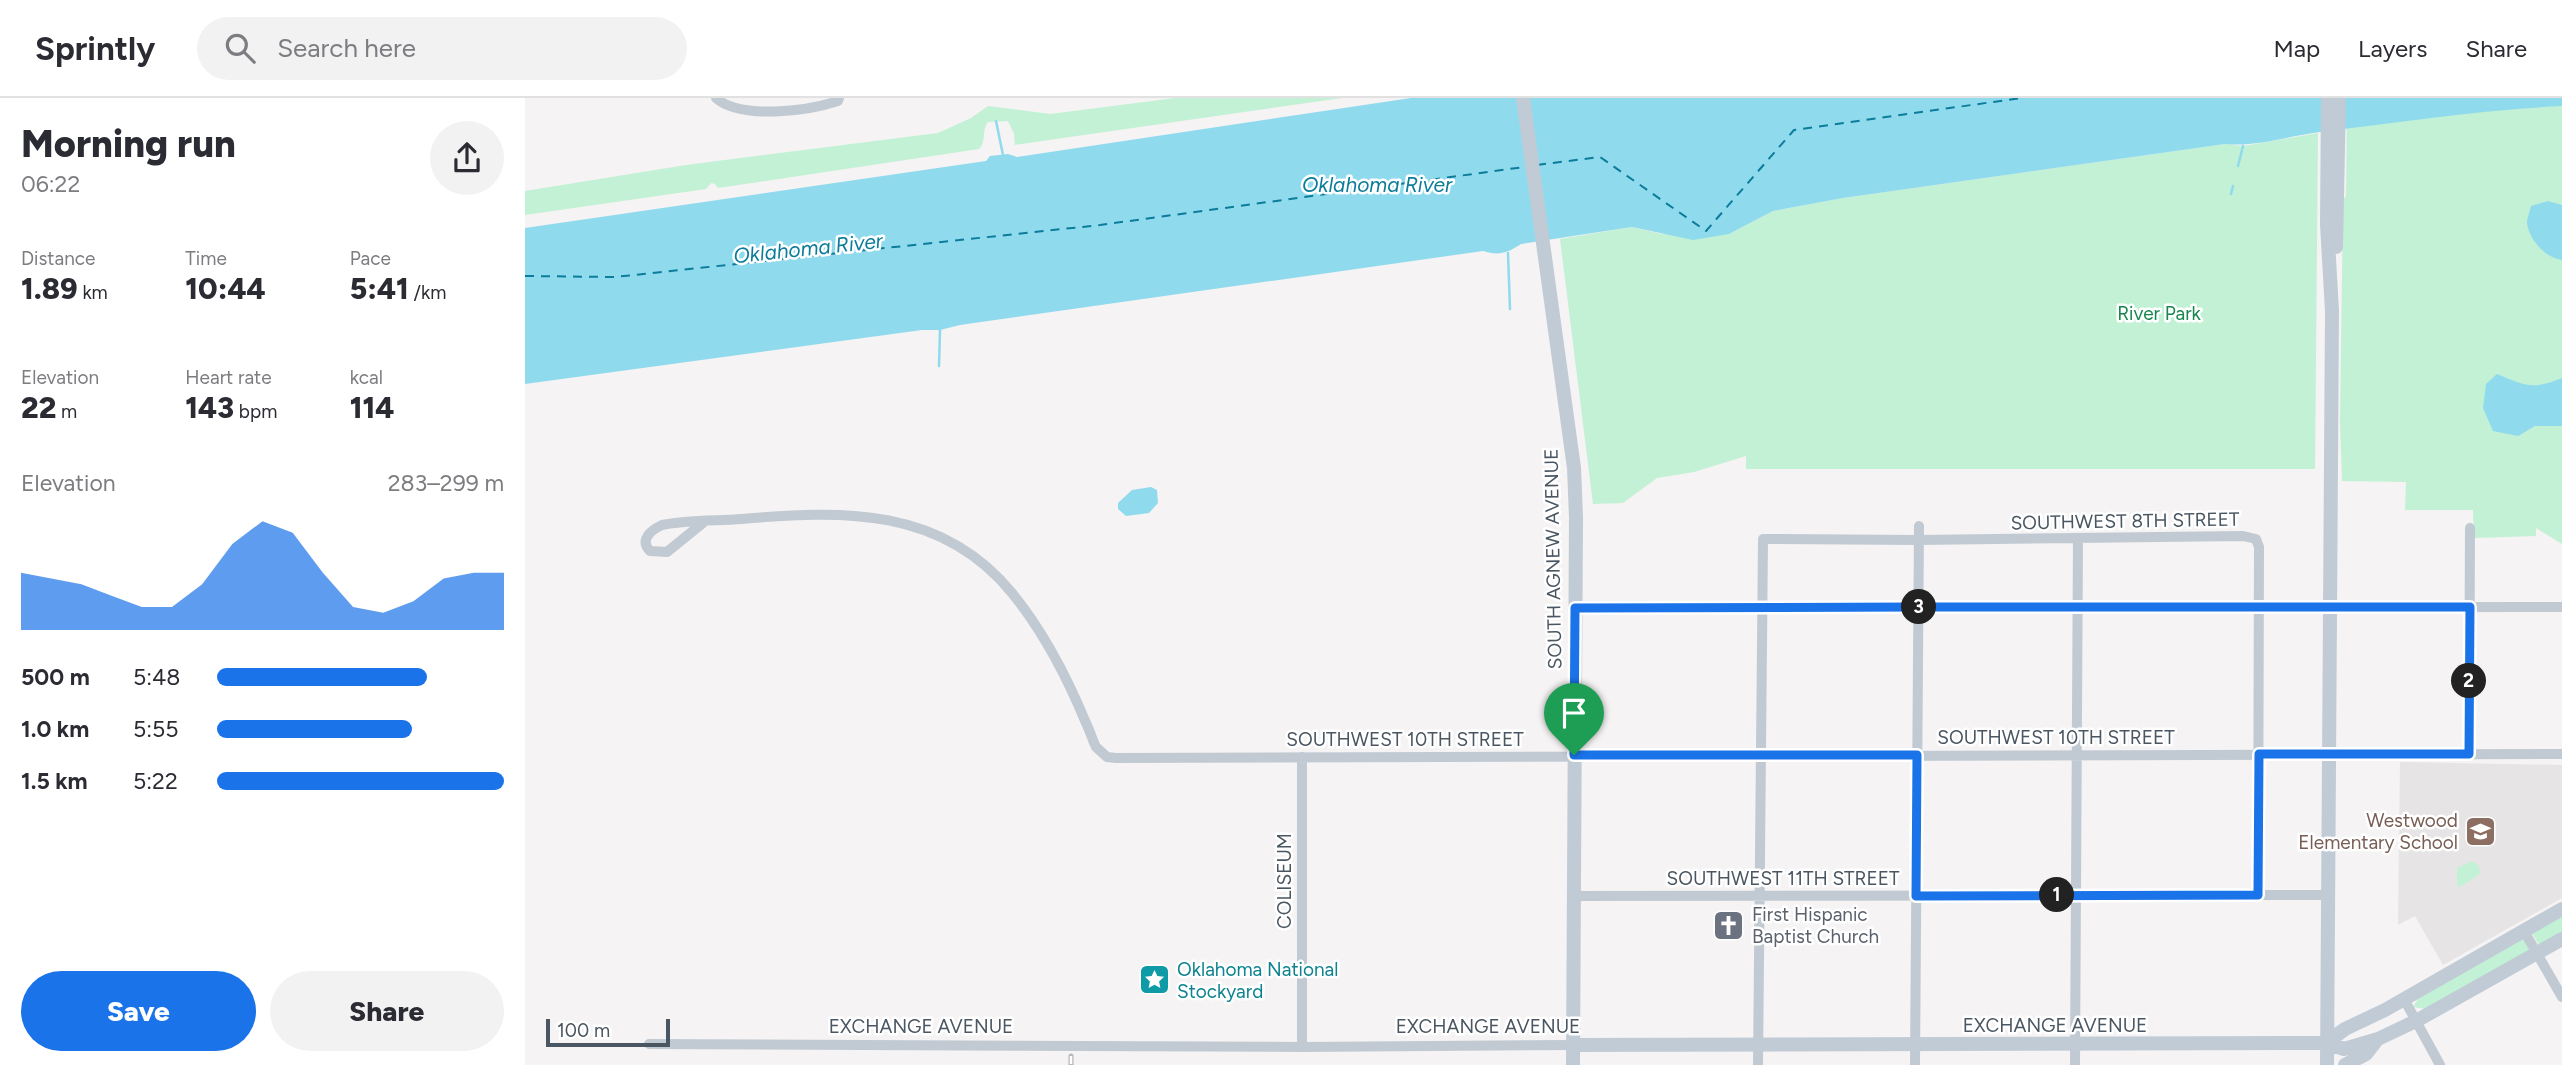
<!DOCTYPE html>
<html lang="en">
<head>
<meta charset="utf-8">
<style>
	body { margin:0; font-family:Figtree,sans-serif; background:#f2f2f3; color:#2b2b33; height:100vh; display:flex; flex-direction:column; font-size:26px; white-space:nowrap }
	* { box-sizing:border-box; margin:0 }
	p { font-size:23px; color:#7c7c81 }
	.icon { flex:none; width:38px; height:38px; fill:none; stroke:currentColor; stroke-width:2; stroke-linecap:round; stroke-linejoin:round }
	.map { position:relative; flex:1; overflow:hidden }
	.sheet { display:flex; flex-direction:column; background:#fff; width:525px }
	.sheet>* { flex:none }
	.scale { position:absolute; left:21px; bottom:18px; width:124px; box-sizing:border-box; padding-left:7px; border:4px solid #4a5661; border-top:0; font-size:19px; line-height:24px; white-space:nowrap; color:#4a5661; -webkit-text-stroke:5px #fff; paint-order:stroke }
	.pin { position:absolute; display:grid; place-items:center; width:60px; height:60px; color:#fff; margin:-72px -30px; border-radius:50% 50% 50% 0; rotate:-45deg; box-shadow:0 0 7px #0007 }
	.pin .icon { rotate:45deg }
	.km { position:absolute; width:35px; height:35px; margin:-18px; border-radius:50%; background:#222; color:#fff; font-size:19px; line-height:35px; text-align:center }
	.round { display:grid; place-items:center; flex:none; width:74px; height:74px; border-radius:37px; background:#f2f2f3 }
	.summary { display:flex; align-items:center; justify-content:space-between; height:119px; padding:0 21px }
	h1 { font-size:38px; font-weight:800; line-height:52px }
	.stats { display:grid; grid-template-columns:repeat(3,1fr); gap:10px; height:119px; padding:7px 21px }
	.stats div { display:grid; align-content:center }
	.stats b { font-size:30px; font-weight:800 }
	.stats small { font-size:19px; font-weight:400 }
	.stats p { font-size:19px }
	.chart { height:196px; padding:14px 21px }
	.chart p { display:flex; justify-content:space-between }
	.chart svg { width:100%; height:126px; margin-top:7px; fill:#1a73e8; opacity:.7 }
	.button { display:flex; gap:14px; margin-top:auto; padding:14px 21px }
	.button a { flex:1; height:80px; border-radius:42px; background:#1a73e8; color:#fff; font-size:28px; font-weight:800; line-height:80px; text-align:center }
	.button a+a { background:#f2f2f3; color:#2b2b33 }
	ul { padding:0 21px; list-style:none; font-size:23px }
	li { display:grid; grid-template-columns:112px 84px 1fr; align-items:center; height:52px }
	li i { height:18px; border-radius:9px; background:#1a73e8 }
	header { display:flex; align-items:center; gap:42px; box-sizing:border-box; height:98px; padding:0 35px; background:#fff; border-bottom:2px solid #e1e1e2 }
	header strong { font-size:33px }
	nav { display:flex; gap:38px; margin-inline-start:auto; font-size:24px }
	.search { width:490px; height:63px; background:#f2f2f3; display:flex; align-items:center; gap:18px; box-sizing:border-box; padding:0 24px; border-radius:38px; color:#7c7c81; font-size:26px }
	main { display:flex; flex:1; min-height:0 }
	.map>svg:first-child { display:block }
	.education { fill:#e6e4e5 }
	.green { fill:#c3f1d5 }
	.water { fill:#90daee }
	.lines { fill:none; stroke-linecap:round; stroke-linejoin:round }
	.stream { stroke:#90daee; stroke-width:2.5 }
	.ferry { stroke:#0c7c9b; stroke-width:2; stroke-dasharray:9 7; stroke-linecap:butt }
	.street { stroke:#c1cad2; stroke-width:10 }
	.secondary { stroke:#c1cbd6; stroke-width:14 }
	.rail-casing { stroke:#b5b8bd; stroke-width:5 }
	.rail { stroke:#fff; stroke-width:2.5; stroke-dasharray:8; stroke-linecap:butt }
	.route-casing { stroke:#fff; stroke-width:14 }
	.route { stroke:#1a73e8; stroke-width:9 }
	.labels { text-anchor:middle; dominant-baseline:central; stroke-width:5; stroke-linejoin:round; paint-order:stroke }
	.park-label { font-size:19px; fill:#17864f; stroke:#fff }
	.street-label { font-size:19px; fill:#4a5661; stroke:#fff }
	.education-label { font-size:19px; fill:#785e54; stroke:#fff; text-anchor:end }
	.worship-label { font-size:19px; fill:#5b616d; stroke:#fff; text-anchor:start }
	.culture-label { font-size:19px; fill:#0d838f; stroke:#fff; text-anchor:start }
	.water-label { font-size:21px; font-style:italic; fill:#0c7c9b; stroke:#fff }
</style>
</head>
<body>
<header>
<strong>Sprintly</strong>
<div class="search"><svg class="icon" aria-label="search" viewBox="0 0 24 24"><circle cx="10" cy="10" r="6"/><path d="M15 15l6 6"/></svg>Search here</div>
<nav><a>Map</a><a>Layers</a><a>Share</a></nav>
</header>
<main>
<section class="sheet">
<div class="summary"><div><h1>Morning run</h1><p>06:22</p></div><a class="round"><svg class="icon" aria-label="share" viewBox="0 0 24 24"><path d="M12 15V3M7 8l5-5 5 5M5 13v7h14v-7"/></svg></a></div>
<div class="stats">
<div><p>Distance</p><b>1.89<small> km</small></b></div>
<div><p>Time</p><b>10:44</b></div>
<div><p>Pace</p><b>5:41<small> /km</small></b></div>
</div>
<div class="stats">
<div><p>Elevation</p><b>22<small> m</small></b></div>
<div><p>Heart rate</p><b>143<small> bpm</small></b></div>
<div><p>kcal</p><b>114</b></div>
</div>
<div class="chart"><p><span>Elevation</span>283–299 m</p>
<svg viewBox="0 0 160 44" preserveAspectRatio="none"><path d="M0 44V24L10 26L20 28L30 32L40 36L50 36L60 28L70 14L80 6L90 10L100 24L110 36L120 38L130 34L140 26L150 24L160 24V44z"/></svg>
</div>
<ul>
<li><b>500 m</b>5:48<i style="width:73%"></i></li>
<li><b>1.0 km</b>5:55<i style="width:68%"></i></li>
<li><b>1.5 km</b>5:22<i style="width:100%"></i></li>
</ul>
<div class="button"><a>Save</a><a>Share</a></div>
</section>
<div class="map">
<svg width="2037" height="967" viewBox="0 0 2037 967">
	<rect width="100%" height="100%" fill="#f5f3f3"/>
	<path class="education" d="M1875,664L2037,667V800L1918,867L1890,818L1873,827Z"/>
	<path class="green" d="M650,0H817L490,47L489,36L483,23L463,24C456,33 462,43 454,51L193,90L190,86L186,85L181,91L0,117V93L161,67L413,35L446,20L463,8L525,16Z
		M1822,0H2037V446L2011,430V438L1949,440L1948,412H1880L1881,384L1817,383L1815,323L1818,102L1821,98Z
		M1793,35L1790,371H1221V358L1169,374L1132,380L1098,405L1068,406L1035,141L1107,129L1137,136H1204L1248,113L1318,100L1700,46L1718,48Z
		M1947,763L1954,768L1955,776L1935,789L1932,787V770Z
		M2037,817V836L2014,847L2007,835Z
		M1997,839L2005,853L1900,911L1888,909L1893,901Z"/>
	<path class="water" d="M886,0H2037V8C1956,12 1876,24 1795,34C1764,38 1731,49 1700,46L1318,100L1248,113L1204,136L1168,142L1107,129L996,146C982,155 974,158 958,153L435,227L415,232H397L0,286V130L461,63L465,58L483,56L492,59Z
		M2023,103L2037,107V162C2021,160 2004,142 2002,125C2002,120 2005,113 2006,108Z
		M1972,276C2001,288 2007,292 2037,280V328H2010L1993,338L1968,333L1958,310L1961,286Z
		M626,389L632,392L633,405L624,415L601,418L593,411V405L607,392Z"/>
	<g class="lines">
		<path class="stream" d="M471,23L478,57
			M1713,68L1718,48
			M1706,96L1708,88
			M983,155L985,211
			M414,268L415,232"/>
		<path class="ferry" d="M1012,67L1075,59L1181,133L1269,32L1496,0
			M0,178L90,179L575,127L999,69"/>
		<path class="street" d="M191,0C216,22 283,13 313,3L314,0
			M179,424L142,454L125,453C114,442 126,432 137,427C163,422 191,423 217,421C318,412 417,409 487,495C519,534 542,579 561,625C565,633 567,641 571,649L582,659L591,660L2037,656
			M1050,510L2037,509
			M1944,656L1945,430
			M777,659V949
			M1048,798L1803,797
			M1999,833L2037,899
			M1879,901L1915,967
			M124,946L777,949L1048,947
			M1233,967L1238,441L1393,442L1718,438L1731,441L1734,449L1733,797
			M1390,967L1394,428
			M1550,967L1553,440"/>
		<path class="secondary" d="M998,0L1049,370L1051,419L1048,967
			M1811,149L1814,0
			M1801,945L1820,931L1860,912L2037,811
			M1048,947L1801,945L1819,951L1853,941L1891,923L2037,841
			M1802,967L1807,213L1802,126L1803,0
			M1820,967L1841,956L1852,942"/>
		<defs>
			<path id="rail" d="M546,958V967"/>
		</defs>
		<use href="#rail" class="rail-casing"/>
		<use href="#rail" class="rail"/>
	</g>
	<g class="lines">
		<defs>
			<path id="route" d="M1394,509H1945L1944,656H1734L1733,797L1391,798L1392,657H1049L1050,510Z"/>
		</defs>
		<use href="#route" class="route-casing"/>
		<use href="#route" class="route"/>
	</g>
	<defs>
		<symbol id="school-square" viewBox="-11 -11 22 22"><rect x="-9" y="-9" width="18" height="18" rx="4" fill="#8d6e63" stroke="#fff"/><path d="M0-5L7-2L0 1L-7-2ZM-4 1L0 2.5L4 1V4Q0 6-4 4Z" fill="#fff"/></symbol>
		<symbol id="church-square" viewBox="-11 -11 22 22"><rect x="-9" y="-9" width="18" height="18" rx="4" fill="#6b7280" stroke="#fff"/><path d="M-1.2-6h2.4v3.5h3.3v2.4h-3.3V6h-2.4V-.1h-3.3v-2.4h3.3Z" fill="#fff"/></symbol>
		<symbol id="sight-square" viewBox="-11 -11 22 22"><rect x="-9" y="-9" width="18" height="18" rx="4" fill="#0f9aa8" stroke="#fff"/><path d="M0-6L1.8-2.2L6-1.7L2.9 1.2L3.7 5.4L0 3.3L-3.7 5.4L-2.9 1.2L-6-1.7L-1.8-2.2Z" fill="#fff"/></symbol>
	</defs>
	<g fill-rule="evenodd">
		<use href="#school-square" x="1938" y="716" width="35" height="35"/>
		<use href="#church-square" x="1186" y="810" width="35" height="35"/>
		<use href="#sight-square" x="612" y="864" width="35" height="35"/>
	</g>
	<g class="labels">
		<g class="park-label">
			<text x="1634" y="215">River Park</text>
		</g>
		<g class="street-label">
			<text transform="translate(1600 423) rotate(-1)">SOUTHWEST 8TH STREET</text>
			<text transform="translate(1028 461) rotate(-91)">SOUTH AGNEW AVENUE</text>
			<text x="1531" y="639">SOUTHWEST 10TH STREET</text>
			<text x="880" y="641">SOUTHWEST 10TH STREET</text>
			<text x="1258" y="780">SOUTHWEST 11TH STREET</text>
			<text transform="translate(759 783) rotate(-90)">COLISEUM</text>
			<text x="1530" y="927">EXCHANGE AVENUE</text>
			<text x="396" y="928">EXCHANGE AVENUE</text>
			<text x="963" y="928">EXCHANGE AVENUE</text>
		</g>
		<g class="education-label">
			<text x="1933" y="722">Westwood<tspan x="1933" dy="22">Elementary School</tspan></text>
		</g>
		<g class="worship-label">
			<text x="1227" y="816">First Hispanic<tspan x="1227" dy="22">Baptist Church</tspan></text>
		</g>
		<g class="culture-label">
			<text x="652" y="871">Oklahoma National<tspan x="652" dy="22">Stockyard</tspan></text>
		</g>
		<g class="water-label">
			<text x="852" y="86">Oklahoma River</text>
			<text transform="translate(283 150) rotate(-6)">Oklahoma River</text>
		</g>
	</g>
</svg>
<div class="scale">100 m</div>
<div class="pin" style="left:1049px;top:657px;background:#1e9e55"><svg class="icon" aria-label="arrive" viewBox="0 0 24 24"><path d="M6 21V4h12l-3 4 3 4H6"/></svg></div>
<b class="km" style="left:1532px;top:797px">1</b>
<b class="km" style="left:1944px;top:583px">2</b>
<b class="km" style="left:1394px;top:509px">3</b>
</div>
</main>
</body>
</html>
